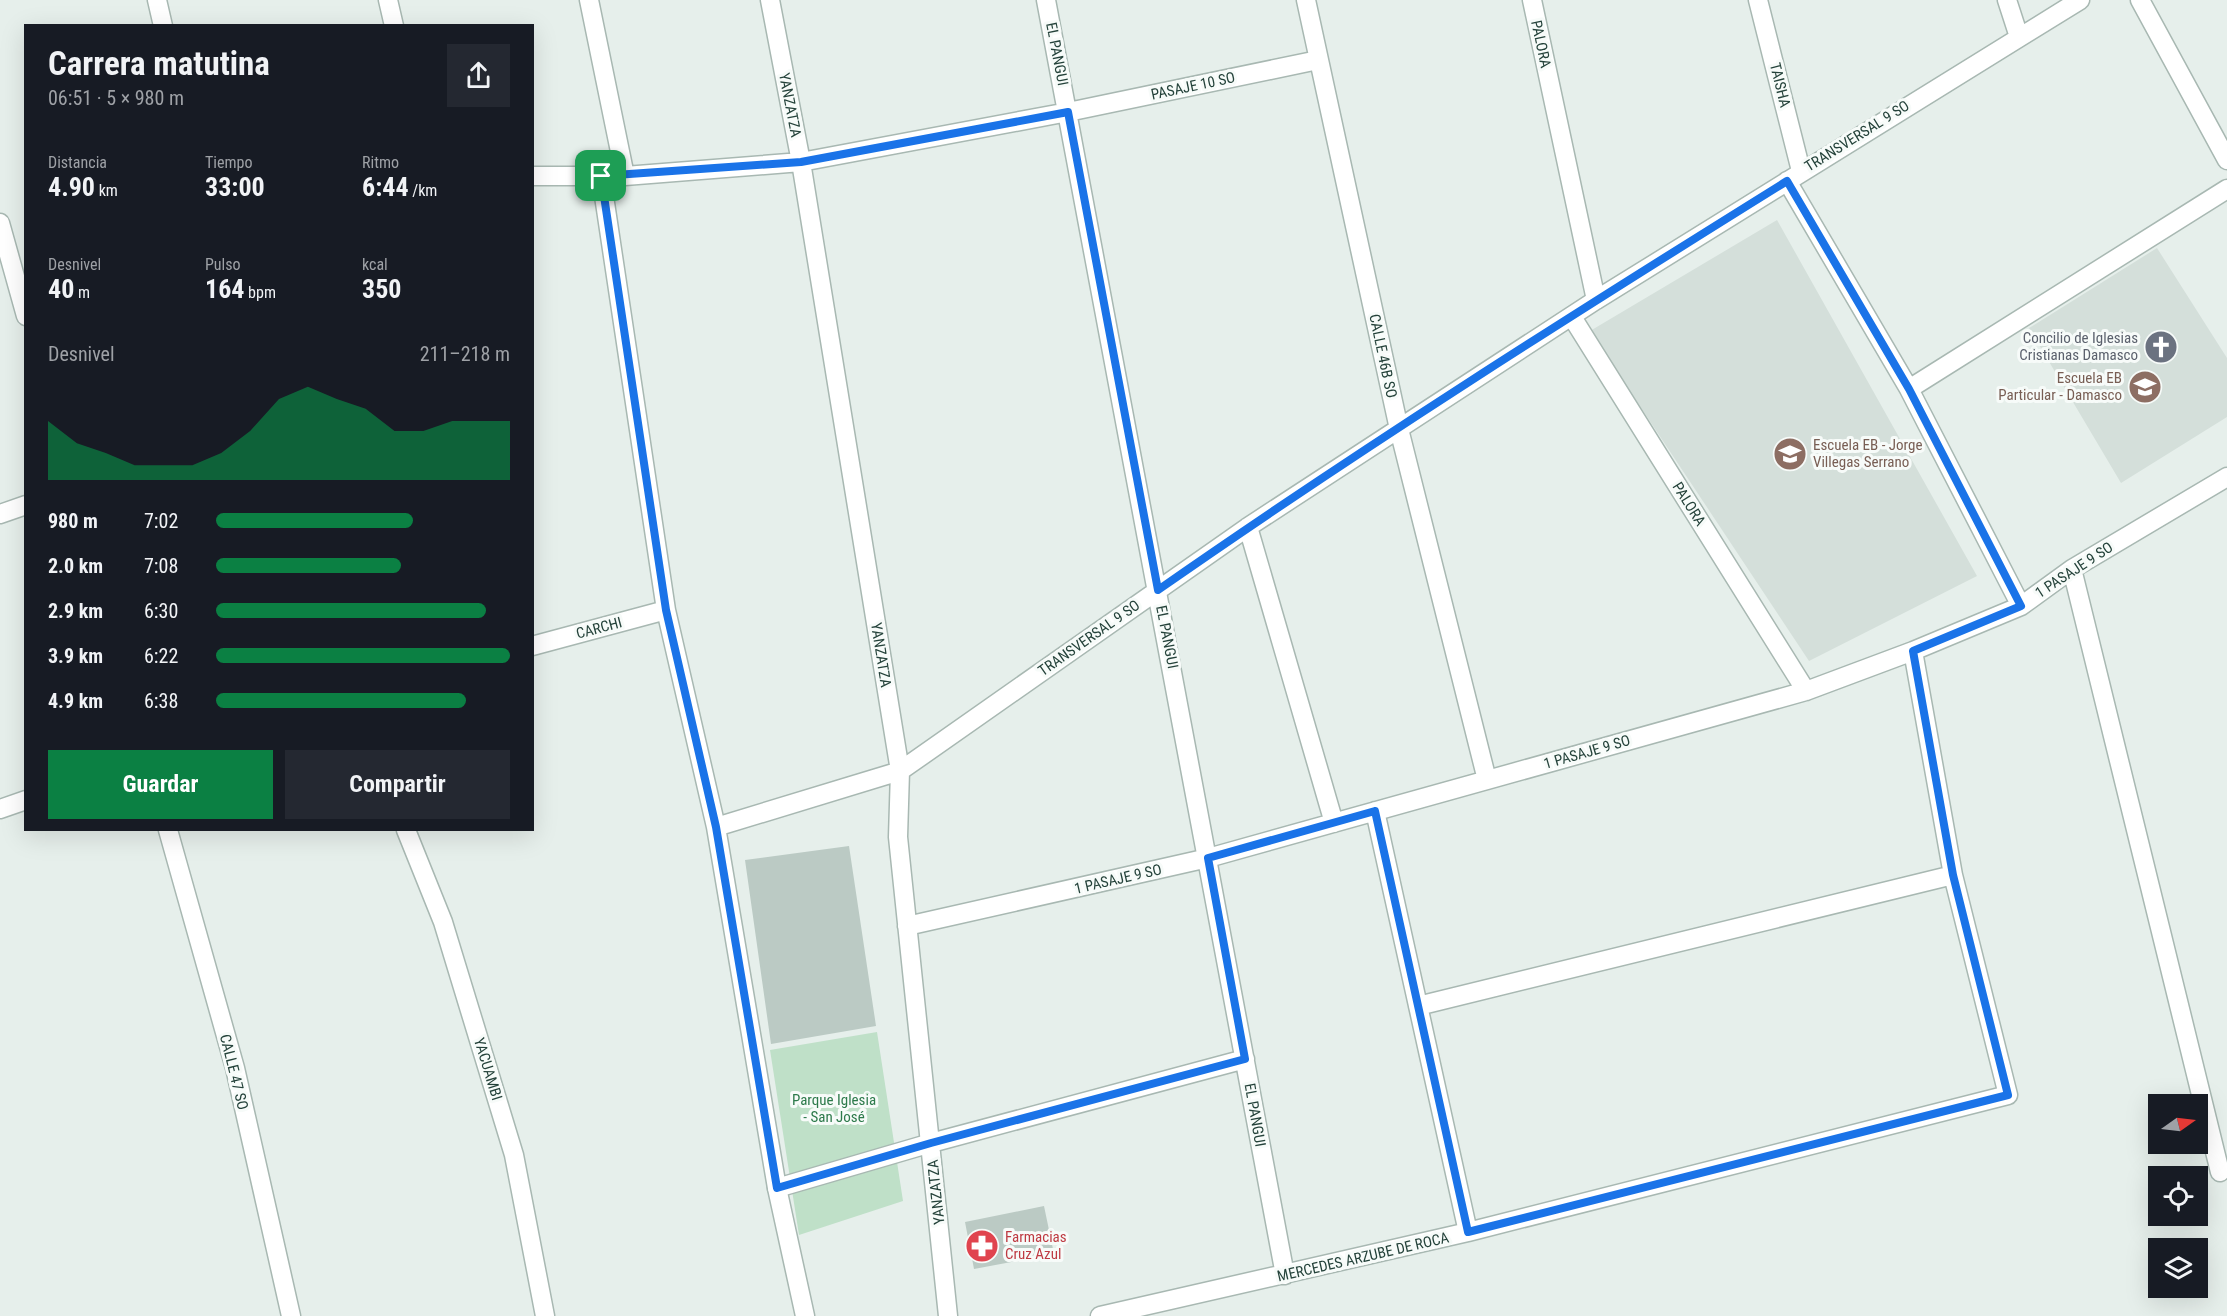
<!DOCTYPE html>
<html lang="es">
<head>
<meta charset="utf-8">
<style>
	body { margin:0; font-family:"Roboto Condensed",sans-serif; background:#242831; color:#f1f3f6; height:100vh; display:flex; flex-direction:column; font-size:22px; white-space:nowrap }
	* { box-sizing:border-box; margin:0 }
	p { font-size:20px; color:#9ea1a6 }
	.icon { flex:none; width:33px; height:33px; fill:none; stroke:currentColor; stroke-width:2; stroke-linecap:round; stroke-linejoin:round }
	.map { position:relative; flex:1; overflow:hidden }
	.side { position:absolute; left:24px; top:24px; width:510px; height:807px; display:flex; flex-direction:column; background:#171b24; border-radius:0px; box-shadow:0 6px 24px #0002 }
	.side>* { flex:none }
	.needle { width:39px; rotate:76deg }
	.tools { position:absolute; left:2148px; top:1094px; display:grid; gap:12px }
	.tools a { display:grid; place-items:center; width:60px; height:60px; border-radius:0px; background:#171b24; box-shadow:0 6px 24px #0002; font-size:30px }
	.pin { position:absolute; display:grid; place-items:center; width:51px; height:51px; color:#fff; margin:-26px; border-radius:12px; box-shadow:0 3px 9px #0006 }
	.round { display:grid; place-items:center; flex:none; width:63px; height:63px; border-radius:0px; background:#242831 }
	.head { display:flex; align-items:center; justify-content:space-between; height:102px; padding:0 24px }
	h1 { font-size:33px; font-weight:700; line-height:45px }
	.figures { display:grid; grid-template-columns:repeat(3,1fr); gap:9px; height:102px; padding:6px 24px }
	.figures div { display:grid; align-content:center }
	.figures b { font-size:26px; font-weight:700 }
	.figures small { font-size:16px; font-weight:400 }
	.figures p { font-size:16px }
	.chart { height:168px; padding:12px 24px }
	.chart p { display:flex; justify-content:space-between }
	.chart svg { width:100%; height:108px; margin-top:6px; fill:#0b8043; opacity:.7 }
	.action { display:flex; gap:12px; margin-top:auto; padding:12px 24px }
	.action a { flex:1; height:69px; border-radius:0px; background:#0b8043; color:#fff; font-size:24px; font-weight:700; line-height:69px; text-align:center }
	.action a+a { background:#242831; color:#f1f3f6 }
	ul { padding:0 24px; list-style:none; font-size:20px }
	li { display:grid; grid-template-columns:96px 72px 1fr; align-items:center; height:45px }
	li i { height:15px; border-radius:8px; background:#0b8043 }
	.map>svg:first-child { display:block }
	.built { fill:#d4dfda }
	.green { fill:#bfe0c8 }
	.building { fill:#bbcac4 }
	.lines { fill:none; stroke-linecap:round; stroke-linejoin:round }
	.lane-casing { stroke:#a8b8b2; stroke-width:21 }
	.street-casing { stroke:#a8b8b2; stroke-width:21 }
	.lane { stroke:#fff; stroke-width:18 }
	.street { stroke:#fff; stroke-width:18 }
	.route-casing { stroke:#fff; stroke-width:12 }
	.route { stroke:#1a73e8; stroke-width:8 }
	.labels { text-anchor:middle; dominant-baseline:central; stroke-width:6; stroke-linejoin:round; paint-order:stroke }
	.street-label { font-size:15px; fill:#24423a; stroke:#f7fbf9 }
	.worship-label { font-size:15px; fill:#5b616d; stroke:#f7fbf9; text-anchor:end }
	.education-label { font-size:15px; fill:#785e54; stroke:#f7fbf9; text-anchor:end }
	.park-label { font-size:15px; fill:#2d7a4b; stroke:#f7fbf9 }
	.health-label { font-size:15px; fill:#be3a42; stroke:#f7fbf9; text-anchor:start }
</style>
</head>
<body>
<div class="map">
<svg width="2227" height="1316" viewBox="0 0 2227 1316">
	<rect width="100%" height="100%" fill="#e6efeb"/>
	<path class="built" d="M1777,220L1977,576L1809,661L1590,331Z
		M2157,248L2227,358V417L2121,483L2029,328Z"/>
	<path class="green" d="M877,1032L903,1201L799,1235L770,1050Z"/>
	<path class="building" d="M849,846L876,1026L771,1044L745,860Z
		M1044,1206L1054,1254L974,1269L965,1222Z"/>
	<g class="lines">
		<defs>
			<path id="lane" d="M777,1188L931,1143"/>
			<path id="street" d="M157,0L163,26
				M388,0L394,26
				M589,0L625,176
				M770,0L801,162L900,771L898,837L948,1316
				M1046,0L1285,1275
				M1306,0L1399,429L1487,780
				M1532,0L1596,300
				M1758,0L1801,171
				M2007,0L2019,37
				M2140,0L2227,160
				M532,176H625L801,162L1068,112L1318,60
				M601,176L666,610L716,827L777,1188L805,1316
				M1787,181L1909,389L2021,606
				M0,223L26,316
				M1572,317L1806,691
				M1909,389L2227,189
				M0,514L26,505
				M1248,527L1334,823
				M2072,569L2220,1172
				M532,646L666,610
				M0,809L26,800
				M1375,811L1468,1232
				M716,827L900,771L1248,527L1596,300L2080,0
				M168,830L235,1068L291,1316
				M406,830L443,922L514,1155L545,1316
				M907,926L1208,858L1806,691L1913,651L2021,606L2072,569L2227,477
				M1418,1006L1953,875
				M931,1143L1245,1059
				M1100,1316L1468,1232L2008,1095L1953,875L1913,651"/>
		</defs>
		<use href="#lane" class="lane-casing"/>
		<use href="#street" class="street-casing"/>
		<use href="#lane" class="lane"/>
		<use href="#street" class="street"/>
	</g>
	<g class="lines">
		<defs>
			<path id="route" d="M1068,112L1158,590C1363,447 1575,313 1787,181L1909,389L2021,606L1913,651L1953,875L2008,1095L1468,1232L1375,811L1208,858L1245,1059L931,1143L777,1188L716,827L666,610L601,176L801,162Z"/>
		</defs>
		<use href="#route" class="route-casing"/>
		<use href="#route" class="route"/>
	</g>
	<defs>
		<symbol id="church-disc" viewBox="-11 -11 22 22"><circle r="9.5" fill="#6b7280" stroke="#f7fbf9"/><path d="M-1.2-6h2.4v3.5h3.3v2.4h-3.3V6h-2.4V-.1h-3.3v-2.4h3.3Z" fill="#fff"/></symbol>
		<symbol id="school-disc" viewBox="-11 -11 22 22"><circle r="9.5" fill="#8d6e63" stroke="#f7fbf9"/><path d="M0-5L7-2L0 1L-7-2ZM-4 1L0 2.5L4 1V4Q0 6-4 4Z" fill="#fff"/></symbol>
		<symbol id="pharmacy-disc" viewBox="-11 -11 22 22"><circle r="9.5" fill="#e0444e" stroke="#f7fbf9"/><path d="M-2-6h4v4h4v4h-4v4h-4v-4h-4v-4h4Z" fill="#fff"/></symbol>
	</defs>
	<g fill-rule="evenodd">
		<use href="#church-disc" x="2142" y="328" width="38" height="38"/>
		<use href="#school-disc" x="2126" y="368" width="38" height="38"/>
		<use href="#school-disc" x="1771" y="435" width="38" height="38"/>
		<use href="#pharmacy-disc" x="963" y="1227" width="38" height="38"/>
	</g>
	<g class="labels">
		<g class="street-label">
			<text transform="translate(1541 44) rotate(78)">PALORA</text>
			<text transform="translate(1057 54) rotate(79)">EL PANGUI</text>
			<text transform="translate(1780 85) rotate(76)">TAISHA</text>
			<text transform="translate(1193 86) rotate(-12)">PASAJE 10 SO</text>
			<text transform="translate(790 105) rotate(79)">YANZATZA</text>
			<text transform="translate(1857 136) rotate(-32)">TRANSVERSAL 9 SO</text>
			<text transform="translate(1383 356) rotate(78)">CALLE 46B SO</text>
			<text transform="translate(1689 504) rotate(58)">PALORA</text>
			<text transform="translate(2074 570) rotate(-33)">1 PASAJE 9 SO</text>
			<text transform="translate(599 628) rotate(-15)">CARCHI</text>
			<text transform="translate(1167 637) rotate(79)">EL PANGUI</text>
			<text transform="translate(1089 638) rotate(-35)">TRANSVERSAL 9 SO</text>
			<text transform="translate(881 655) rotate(81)">YANZATZA</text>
			<text transform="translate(1587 752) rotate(-16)">1 PASAJE 9 SO</text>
			<text transform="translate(1118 879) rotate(-13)">1 PASAJE 9 SO</text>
			<text transform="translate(488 1069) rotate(73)">YACUAMBI</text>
			<text transform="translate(234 1072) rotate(76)">CALLE 47 SO</text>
			<text transform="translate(1255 1115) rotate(80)">EL PANGUI</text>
			<text transform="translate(936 1192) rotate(-96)">YANZATZA</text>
			<text transform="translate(1363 1257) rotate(-13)">MERCEDES ARZUBE DE ROCA</text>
		</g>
		<g class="worship-label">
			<text x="2138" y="338">Concilio de Iglesias<tspan x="2138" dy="17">Cristianas Damasco</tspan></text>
		</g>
		<g class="education-label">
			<text x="2122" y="378">Escuela EB<tspan x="2122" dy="17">Particular - Damasco</tspan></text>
			<text x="1813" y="445" text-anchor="start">Escuela EB - Jorge<tspan x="1813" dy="17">Villegas Serrano</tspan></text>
		</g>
		<g class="park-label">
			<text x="834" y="1100">Parque Iglesia<tspan x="834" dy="17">- San José</tspan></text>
		</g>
		<g class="health-label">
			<text x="1005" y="1237">Farmacias<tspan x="1005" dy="17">Cruz Azul</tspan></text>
		</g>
	</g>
</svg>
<div class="tools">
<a><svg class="needle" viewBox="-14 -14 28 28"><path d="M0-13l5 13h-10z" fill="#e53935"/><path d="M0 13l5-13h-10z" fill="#9ea1a6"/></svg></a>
<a><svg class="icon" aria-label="locate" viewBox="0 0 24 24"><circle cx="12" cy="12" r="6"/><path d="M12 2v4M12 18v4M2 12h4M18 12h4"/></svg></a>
<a><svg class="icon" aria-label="layers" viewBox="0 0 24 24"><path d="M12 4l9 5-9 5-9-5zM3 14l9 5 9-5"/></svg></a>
</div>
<div class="pin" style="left:601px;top:176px;background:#1e9e55"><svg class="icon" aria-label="arrive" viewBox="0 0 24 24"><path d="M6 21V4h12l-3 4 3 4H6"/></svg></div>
<section class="side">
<div class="head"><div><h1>Carrera matutina</h1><p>06:51 · 5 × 980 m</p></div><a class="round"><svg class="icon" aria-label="share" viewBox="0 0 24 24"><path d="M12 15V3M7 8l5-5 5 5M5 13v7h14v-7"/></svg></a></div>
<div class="figures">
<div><p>Distancia</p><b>4.90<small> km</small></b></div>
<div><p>Tiempo</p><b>33:00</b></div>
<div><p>Ritmo</p><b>6:44<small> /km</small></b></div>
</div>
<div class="figures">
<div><p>Desnivel</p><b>40<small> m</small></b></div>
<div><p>Pulso</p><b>164<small> bpm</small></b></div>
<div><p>kcal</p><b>350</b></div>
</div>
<div class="chart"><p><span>Desnivel</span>211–218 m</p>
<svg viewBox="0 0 160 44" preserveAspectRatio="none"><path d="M0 44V20L10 29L20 33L30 38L40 38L50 38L60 33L70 24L80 11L90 6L100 11L110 15L120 24L130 24L140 20L150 20L160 20V44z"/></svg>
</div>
<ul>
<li><b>980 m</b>7:02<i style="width:67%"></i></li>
<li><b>2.0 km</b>7:08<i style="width:63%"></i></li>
<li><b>2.9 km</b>6:30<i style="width:92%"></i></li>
<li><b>3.9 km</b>6:22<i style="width:100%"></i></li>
<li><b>4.9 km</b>6:38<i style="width:85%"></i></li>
</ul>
<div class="action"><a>Guardar</a><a>Compartir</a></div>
</section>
</div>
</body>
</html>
